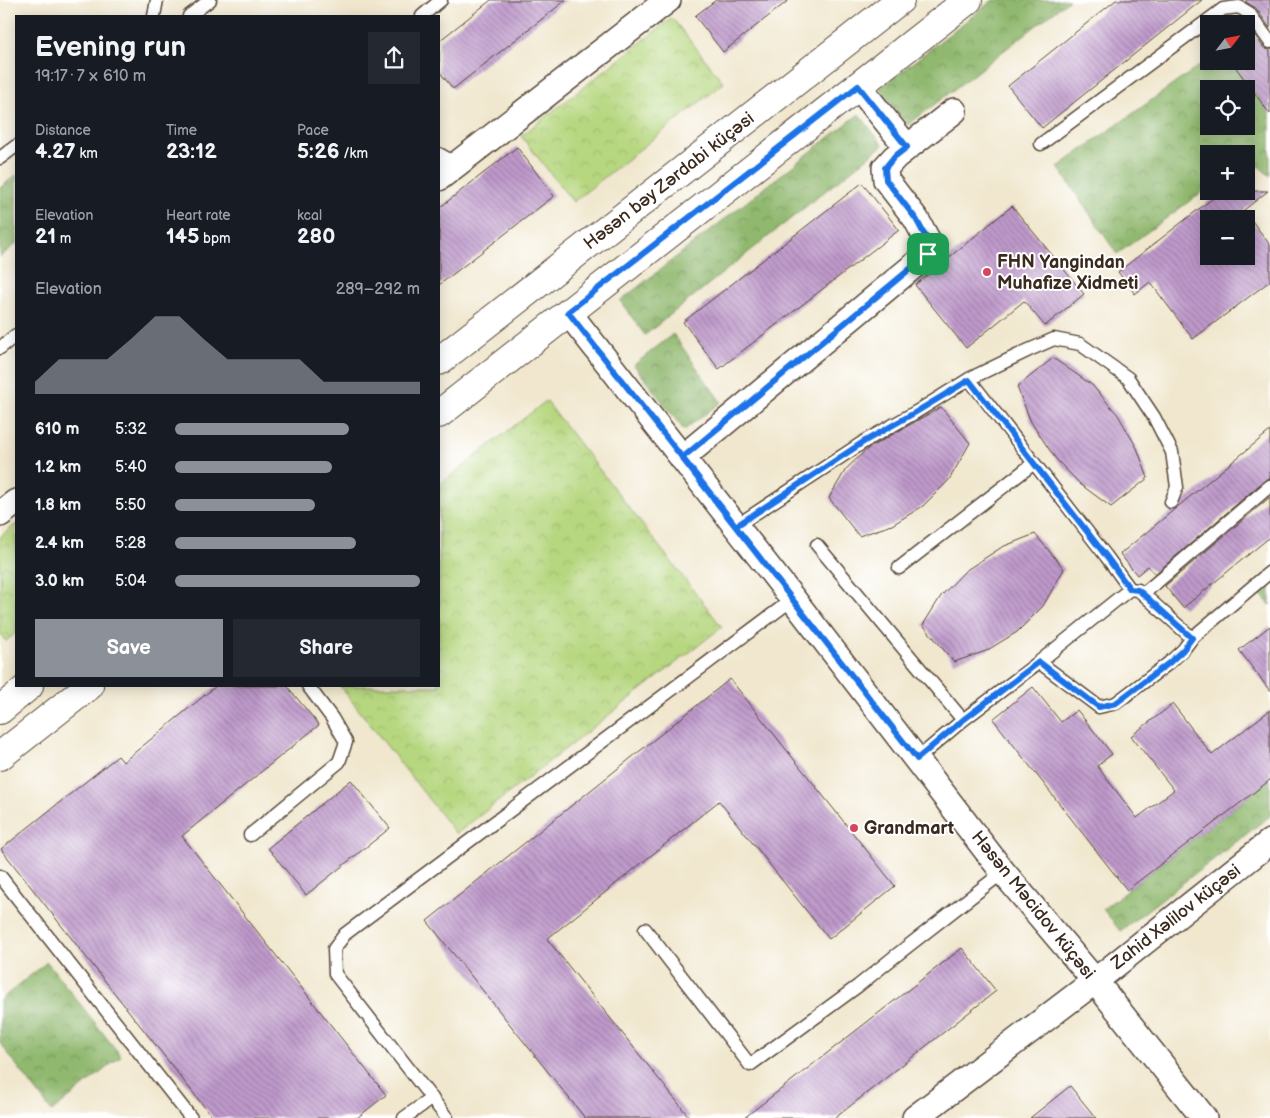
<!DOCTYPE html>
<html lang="en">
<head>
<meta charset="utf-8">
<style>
	body { margin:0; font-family:"Balsamiq Sans",sans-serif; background:#242831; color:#f1f3f6; height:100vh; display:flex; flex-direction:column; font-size:19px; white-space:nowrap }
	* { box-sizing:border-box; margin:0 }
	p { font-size:16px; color:#9ea1a6 }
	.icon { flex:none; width:28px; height:28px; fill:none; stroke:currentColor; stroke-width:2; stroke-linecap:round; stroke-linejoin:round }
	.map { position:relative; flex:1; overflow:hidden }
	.drawer { position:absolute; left:15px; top:15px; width:425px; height:672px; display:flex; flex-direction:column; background:#171b24; border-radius:0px; box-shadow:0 2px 12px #0003 }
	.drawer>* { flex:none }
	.needle { width:32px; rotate:58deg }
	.controls { position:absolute; left:1200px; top:15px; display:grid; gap:10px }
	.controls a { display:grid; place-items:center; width:55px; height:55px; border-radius:0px; background:#171b24; box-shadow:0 2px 12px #0003; font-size:25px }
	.pin { position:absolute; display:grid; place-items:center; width:42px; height:42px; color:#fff; margin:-21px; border-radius:10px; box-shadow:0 2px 8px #0006 }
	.round { display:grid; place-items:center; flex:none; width:52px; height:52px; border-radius:0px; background:#242831 }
	.overview { display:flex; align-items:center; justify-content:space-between; height:85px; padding:0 20px }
	h1 { font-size:28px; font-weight:600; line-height:38px }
	.figures { display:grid; grid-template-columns:repeat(3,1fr); gap:8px; height:85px; padding:5px 20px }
	.figures div { display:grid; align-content:center }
	.figures b { font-size:21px; font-weight:600 }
	.figures small { font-size:14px; font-weight:400 }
	.figures p { font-size:14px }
	.chart { height:140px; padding:10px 20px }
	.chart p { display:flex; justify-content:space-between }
	.chart svg { width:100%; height:90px; margin-top:5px; fill:#8c9099; opacity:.7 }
	.button { display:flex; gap:10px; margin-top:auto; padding:10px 20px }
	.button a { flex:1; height:58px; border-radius:0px; background:#8c9099; color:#fff; font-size:20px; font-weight:600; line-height:58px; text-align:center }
	.button a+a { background:#242831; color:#f1f3f6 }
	ul { padding:0 20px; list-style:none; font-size:16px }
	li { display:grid; grid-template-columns:80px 60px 1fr; align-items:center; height:38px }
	li i { height:12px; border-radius:6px; background:#8c9099 }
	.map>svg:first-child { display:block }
	.forest { fill:url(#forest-crowns); stroke:#667146; fill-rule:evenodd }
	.park { fill:url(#park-crowns); stroke:#78804e }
	.building { fill:url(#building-back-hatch); fill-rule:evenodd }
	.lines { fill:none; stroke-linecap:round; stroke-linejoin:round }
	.service-casing { stroke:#564638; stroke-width:15 }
	.minor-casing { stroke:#564638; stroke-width:28 }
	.primary-casing { stroke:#564638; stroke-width:30 }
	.service { stroke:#fff; stroke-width:12 }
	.minor { stroke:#fff; stroke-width:25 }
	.primary { stroke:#fff; stroke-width:28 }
	.route-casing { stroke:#fff; stroke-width:10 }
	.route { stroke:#1a73e8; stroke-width:6 }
	.poi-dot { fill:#d1495b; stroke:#fff; stroke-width:2 }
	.labels { text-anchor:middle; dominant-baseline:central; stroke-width:4; stroke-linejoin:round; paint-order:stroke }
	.street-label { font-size:18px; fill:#3b2a1e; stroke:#fff }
	.poi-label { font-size:18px; font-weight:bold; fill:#3b2a1e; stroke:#fff; text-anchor:start }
</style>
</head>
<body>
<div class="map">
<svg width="1270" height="1118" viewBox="0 0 1270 1118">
	<defs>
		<pattern id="forest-crowns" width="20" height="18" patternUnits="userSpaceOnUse" patternTransform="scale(1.25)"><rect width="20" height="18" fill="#90b86e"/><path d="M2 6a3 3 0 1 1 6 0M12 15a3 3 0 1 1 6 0" fill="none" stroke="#77965a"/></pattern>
		<pattern id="park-crowns" width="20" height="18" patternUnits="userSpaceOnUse" patternTransform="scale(1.25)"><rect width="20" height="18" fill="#b6d77f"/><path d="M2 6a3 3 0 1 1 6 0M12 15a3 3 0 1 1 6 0" fill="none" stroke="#9db96d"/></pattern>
		<pattern id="building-back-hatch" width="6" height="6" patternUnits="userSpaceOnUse" patternTransform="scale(1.25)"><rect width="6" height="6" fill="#be99cb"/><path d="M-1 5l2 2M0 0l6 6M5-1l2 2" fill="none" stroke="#9c7da4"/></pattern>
	</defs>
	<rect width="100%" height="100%" fill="#fff"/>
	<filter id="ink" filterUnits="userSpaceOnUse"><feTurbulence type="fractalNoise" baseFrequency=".02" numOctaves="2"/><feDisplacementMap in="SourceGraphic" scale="10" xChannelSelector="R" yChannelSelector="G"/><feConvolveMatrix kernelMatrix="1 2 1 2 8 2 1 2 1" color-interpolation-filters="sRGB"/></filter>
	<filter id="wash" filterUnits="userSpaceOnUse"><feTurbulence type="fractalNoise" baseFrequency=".0096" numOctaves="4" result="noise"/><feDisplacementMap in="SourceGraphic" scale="20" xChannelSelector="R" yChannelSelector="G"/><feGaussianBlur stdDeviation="1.12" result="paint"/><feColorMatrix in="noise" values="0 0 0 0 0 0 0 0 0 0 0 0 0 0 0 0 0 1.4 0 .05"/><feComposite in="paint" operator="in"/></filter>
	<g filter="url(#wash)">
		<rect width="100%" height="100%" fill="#f0e7ce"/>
		<path class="forest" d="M993,0H1069L908,125L879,89Z
			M1209,59V61H1231L1270,114V176L1249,158L1246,160V154H1209V187L1117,254L1058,167ZM1209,89H1246V126H1209Z
			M859,114L883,145L645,335L620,301Z
			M16,175V244L0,257V188Z
			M673,334L721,402L684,430L634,365Z
			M1270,582V605L1258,591Z
			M1270,780V816L1120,931L1103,909Z
			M47,962L121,1056L52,1112L0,1043V1000Z"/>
		<path class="park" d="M672,18L724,83L573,202L521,136Z
			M546,401L722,627L456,834L340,686H439V485Z
			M16,524V633L6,641L0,634V537Z"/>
		<g id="blocks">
			<path class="building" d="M491,0H566L453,89L439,71V41Z
				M716,0H789L723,52L695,16Z
				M1116,0H1202L1042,128L1008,86Z
				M1246,0H1270V28L1256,8L1246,2Z
				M1246,23L1263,47L1266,49L1270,50V114L1231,61H1246Z
				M517,147L554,196L439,285V208Z
				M862,183L899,230L719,369L683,322Z
				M1222,191H1268L1244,210L1270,245V281L1193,339L1150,282L1135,294L1118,272ZM1209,219H1246V256H1209Z
				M1012,206L1084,294L1045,326L1024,301L966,348L915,285Z
				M1053,358L1092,385L1118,415L1137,448L1148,478L1111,507L1080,484L1055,458L1031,422L1017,387Z
				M941,407L970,443L949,480L923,506L892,525L859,536L829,498L846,469L864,452L869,448Z
				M1270,431V478L1265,480L1155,574L1148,566L1137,575L1120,554Z
				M1270,497V537L1183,608L1165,586Z
				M1035,534L1064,569L1043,606L1017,632L986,651L954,662L923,625L941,596L965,571L1002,547Z
				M1270,626V691L1239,650Z
				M730,679L895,886L829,939L719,801L547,939L690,1118H585L427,921Z
				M216,686H287L319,725L182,836L386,1095L357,1118H213L1,849L118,756L123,762Z
				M1033,687L1061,722L1077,710L1112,754L1097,766L1137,818L1174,790L1131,736L1173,704L1212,755L1270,710V780L1127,890L993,719Z
				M351,780L390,828L306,895L268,848Z
				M962,948L996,991L835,1118H744Z
				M1070,1086L1096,1118H1030Z"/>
		</g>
	</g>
	<g filter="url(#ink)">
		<use href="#blocks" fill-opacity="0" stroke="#564638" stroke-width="1"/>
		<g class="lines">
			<defs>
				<path id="service" d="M154,16L157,0
					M189,16L210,0
					M422,16L441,0
					M1041,144L1223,9L1239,7L1249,13L1270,42
					M439,154L457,164
					M0,158L16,146
					M0,348L16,335
					M969,379L1106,556L1130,589
					M736,526L865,441L916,412L969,379L1029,350L1054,339L1080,344L1128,378L1154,417L1172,452L1177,487L1171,502
					M817,545L963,720
					M899,568L1034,463
					M1143,594L1270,486
					M1039,662L1099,707L1116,703L1169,663L1183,650L1192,638L1270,572
					M917,759L963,720L1039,662L1130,589L1138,590L1143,594L1192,638
					M250,835L339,762L346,742L332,718L308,686
					M0,876L191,1118
					M645,929L750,1065L858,986L894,957L1003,872
					M404,1118L432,1098
					M447,1118L335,974L334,949L345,934L793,599"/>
				<path id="minor" d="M858,86L907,147
					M439,178L668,0
					M568,312L793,599L1003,872L1095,981L1204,1118
					M682,458L928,254V241L916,219L886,180L885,168L895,157L954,111
					M0,514L16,502
					M915,1118L1095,981L1270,842"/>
				<path id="primary" d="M439,361L900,0
					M439,414L968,0
					M0,710L29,686
					M0,756L89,686"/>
			</defs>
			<use href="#service" class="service-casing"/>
			<use href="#minor" class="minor-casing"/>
			<use href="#primary" class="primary-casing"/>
			<use href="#service" class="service"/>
			<use href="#minor" class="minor"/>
			<use href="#primary" class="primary"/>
		</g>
	</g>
	<g class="lines" filter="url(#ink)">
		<defs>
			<path id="route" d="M928,254L682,458L917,759L963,720L1039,662L1099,707L1116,703L1169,663L1183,650L1192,638L1143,594L1138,590L1130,589L1106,556L969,380L916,412L865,441L736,526C680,455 624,384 568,312L858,86L907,147L894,157L885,168L886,180L916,219L928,241V254"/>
		</defs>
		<use href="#route" class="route-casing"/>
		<use href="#route" class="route"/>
	</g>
	<g class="poi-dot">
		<circle cx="987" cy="272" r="5"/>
		<circle cx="854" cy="828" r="5"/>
	</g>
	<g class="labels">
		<g class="street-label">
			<text transform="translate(669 181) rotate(-38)">Həsən bəy Zərdabi küçəsi</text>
			<text transform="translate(1033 905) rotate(51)">Həsən Məcidov küçəsi</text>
			<text transform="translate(1176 917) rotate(-38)">Zahid Xəlilov küçəsi</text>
		</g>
		<g class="poi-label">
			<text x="997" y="262">FHN Yangindan<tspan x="997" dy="21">Muhafize Xidmeti</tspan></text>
			<text x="864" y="828">Grandmart</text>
		</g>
	</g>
</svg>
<div class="controls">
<a><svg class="needle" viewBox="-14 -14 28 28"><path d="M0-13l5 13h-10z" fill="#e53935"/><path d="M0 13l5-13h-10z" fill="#9ea1a6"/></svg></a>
<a><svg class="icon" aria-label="locate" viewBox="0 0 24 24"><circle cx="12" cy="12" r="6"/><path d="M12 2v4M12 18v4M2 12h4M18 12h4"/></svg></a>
<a>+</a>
<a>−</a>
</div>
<div class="pin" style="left:928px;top:254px;background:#1e9e55"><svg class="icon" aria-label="arrive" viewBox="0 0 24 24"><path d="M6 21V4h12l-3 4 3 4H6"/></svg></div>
<section class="drawer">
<div class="overview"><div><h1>Evening run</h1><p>19:17 · 7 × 610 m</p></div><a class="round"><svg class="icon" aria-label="share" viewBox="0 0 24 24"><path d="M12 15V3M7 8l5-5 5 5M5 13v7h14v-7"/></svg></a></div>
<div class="figures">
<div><p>Distance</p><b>4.27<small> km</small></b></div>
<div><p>Time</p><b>23:12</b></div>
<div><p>Pace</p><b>5:26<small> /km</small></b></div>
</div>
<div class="figures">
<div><p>Elevation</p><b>21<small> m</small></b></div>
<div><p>Heart rate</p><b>145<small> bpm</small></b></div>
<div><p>kcal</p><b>280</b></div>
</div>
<div class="chart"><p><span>Elevation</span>289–292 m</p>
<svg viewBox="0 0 160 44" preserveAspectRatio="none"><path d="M0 44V38L10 27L20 27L30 27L40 17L50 6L60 6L70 17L80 27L90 27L100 27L110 27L120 38L130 38L140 38L150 38L160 38V44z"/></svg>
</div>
<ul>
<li><b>610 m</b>5:32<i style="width:71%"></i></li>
<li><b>1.2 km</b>5:40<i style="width:64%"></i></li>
<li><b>1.8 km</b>5:50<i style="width:57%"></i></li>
<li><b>2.4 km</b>5:28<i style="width:74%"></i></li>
<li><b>3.0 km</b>5:04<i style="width:100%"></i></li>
</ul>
<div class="button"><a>Save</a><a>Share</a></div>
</section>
</div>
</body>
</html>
